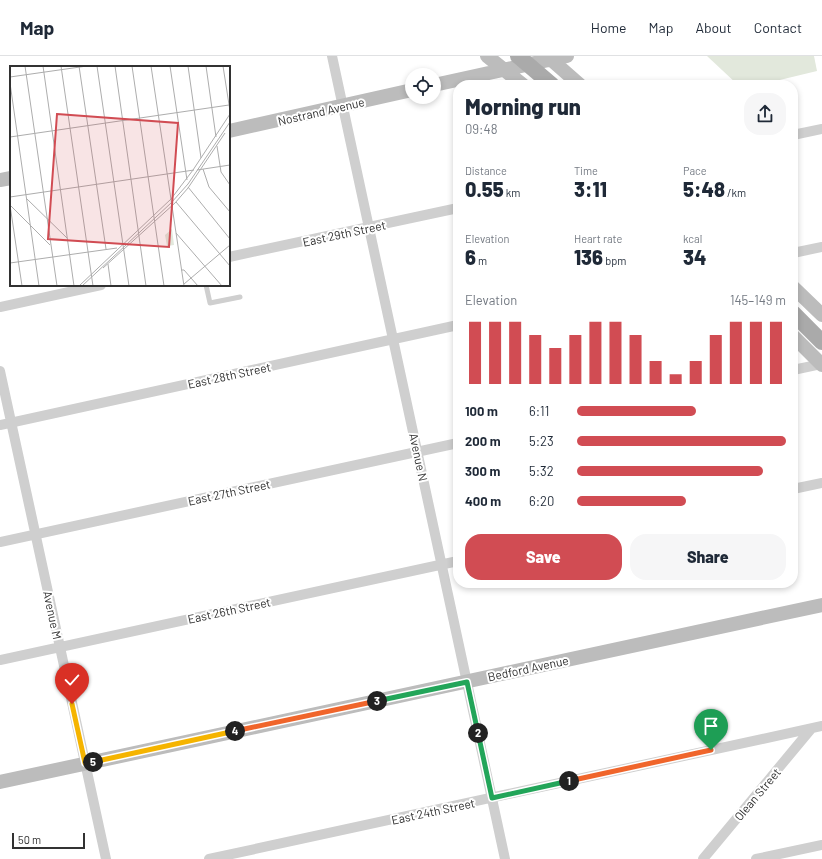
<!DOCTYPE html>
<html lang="en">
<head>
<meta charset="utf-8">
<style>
	body { margin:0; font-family:Barlow,sans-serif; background:#f6f6f7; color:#1f2937; height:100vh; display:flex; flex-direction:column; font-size:15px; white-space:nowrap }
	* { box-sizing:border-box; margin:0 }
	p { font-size:13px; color:#747a83 }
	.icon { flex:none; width:22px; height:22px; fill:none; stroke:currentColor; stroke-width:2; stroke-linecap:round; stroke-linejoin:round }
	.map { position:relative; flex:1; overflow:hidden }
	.side { position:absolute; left:453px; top:24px; width:345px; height:508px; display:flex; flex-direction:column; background:#fff; border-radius:16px; box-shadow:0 2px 6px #0003 }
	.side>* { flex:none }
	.tools { position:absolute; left:405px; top:12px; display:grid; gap:8px }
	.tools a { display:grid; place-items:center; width:36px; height:36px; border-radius:50%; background:#fff; box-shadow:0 2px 6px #0003; font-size:20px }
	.scale { position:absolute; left:12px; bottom:10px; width:73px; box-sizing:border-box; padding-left:4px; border:2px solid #323232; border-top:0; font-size:11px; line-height:14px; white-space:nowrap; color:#323232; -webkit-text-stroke:3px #fff; paint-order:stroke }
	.pin { position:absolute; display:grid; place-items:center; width:34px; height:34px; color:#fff; margin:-41px -17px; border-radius:50% 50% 50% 0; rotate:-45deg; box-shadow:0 0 4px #0007 }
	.pin .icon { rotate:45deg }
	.km { position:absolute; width:20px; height:20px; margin:-10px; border-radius:50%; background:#222; color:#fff; font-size:11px; line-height:20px; text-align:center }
	.round { display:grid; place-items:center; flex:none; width:42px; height:42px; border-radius:16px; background:#f6f6f7 }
	.head { display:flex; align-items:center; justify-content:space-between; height:68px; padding:0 12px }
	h1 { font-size:22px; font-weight:800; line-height:30px }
	.stats { display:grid; grid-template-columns:repeat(3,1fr); gap:6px; height:68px; padding:4px 12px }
	.stats div { display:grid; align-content:center }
	.stats b { font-size:20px; font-weight:800 }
	.stats small { font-size:11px; font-weight:400 }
	.stats p { font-size:11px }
	.chart { height:112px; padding:8px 12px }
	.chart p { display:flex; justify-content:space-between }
	.chart svg { width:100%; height:72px; margin-top:4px; stroke:#d14c53; stroke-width:6 }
	.action { display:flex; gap:8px; margin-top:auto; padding:8px 12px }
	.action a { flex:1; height:46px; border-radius:16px; background:#d14c53; color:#fff; font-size:16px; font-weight:800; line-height:46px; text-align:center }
	.action a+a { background:#f6f6f7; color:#1f2937 }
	ul { padding:0 12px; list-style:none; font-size:13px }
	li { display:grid; grid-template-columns:64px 48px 1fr; align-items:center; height:30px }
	li i { height:10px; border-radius:5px; background:#d14c53 }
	header { display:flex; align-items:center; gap:24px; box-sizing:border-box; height:56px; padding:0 20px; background:#fff; border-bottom:1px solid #e0e1e3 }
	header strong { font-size:19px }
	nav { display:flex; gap:22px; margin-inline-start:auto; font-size:14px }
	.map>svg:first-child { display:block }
	.green { fill:#e2e8dc }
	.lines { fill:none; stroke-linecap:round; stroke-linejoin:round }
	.lane { stroke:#cfcfcf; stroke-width:5 }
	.street { stroke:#cfcfcf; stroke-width:10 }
	.secondary { stroke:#bcbcbc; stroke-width:14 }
	.primary { stroke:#aaa; stroke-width:16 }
	.split-1-casing { stroke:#fff; stroke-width:8 }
	.split-2-casing { stroke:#fff; stroke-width:8 }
	.split-3-casing { stroke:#fff; stroke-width:8 }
	.split-4-casing { stroke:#fff; stroke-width:8 }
	.split-5-casing { stroke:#fff; stroke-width:8 }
	.split-6-casing { stroke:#fff; stroke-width:8 }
	.split-1 { stroke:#f0652b; stroke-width:5 }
	.split-2 { stroke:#22a559; stroke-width:5 }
	.split-3 { stroke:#22a559; stroke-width:5 }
	.split-4 { stroke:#f0652b; stroke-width:5 }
	.split-5 { stroke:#f5b400; stroke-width:5 }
	.split-6 { stroke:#f5b400; stroke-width:5 }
	.labels { text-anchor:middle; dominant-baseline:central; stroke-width:4; stroke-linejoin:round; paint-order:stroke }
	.street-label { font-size:12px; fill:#323232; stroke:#fff }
	.inset-road { fill:none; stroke:#adadad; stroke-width:1 }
	.view { fill:#d14c53; fill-opacity:0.15; stroke:#d14c53; stroke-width:2 }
	.inset-edge { fill:none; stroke:#323232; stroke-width:2 }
</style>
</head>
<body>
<header>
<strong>Map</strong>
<nav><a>Home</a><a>Map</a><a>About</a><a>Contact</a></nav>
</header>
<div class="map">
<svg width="822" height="803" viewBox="0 0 822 803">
	<rect width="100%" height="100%" fill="#fff"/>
	<path class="green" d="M707,0H814L817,15L759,29H738Z"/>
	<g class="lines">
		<path class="lane" d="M206,229L210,247L240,241"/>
		<path class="street" d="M332,0L505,803
			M793,79L822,73
			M793,197L822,191
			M229,201L458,152
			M0,251L101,229
			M793,314L822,308
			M0,315L106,803
			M0,369L458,269
			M793,433L822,427
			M0,486L458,387
			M0,604L458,505
			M209,803L822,670
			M703,803L811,673
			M756,803L822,789"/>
		<path class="secondary" d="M487,0L523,29
			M547,0L580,29
			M434,29L567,0
			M229,75L412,34
			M0,124L11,122
			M793,231L822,259
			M793,280L822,309
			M0,726L822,549"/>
		<path class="primary" d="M518,0L552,29
			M793,257L822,286"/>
	</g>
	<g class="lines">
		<defs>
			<path id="split-1" d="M569,725L711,694"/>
			<path id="split-2" d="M478,677L492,742L569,725"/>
			<path id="split-3" d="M377,645L467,626L478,677"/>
			<path id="split-4" d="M235,675L377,645"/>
			<path id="split-5" d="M93,706L235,675"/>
			<path id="split-6" d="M72,648L85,707L93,706"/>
		</defs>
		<use href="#split-1" class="split-1-casing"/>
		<use href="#split-2" class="split-2-casing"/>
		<use href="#split-3" class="split-3-casing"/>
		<use href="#split-4" class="split-4-casing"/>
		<use href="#split-5" class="split-5-casing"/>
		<use href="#split-6" class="split-6-casing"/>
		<use href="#split-1" class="split-1"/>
		<use href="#split-2" class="split-2"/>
		<use href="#split-3" class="split-3"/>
		<use href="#split-4" class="split-4"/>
		<use href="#split-5" class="split-5"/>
		<use href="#split-6" class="split-6"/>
	</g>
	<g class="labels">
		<g class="street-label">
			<text transform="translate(321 55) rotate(-13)">Nostrand Avenue</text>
			<text transform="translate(344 177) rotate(-12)">East 29th Street</text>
			<text transform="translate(229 319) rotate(-12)">East 28th Street</text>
			<text transform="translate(419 401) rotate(78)">Avenue N</text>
			<text transform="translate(229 436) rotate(-12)">East 27th Street</text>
			<text transform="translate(229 554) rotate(-12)">East 26th Street</text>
			<text transform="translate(53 559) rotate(78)">Avenue M</text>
			<text transform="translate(528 612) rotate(-12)">Bedford Avenue</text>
			<text transform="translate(757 738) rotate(-50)">Olean Street</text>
			<text transform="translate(433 755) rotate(-12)">East 24th Street</text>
		</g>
	</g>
	<g transform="translate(10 10)">
		<rect width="220" height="220" fill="#fff"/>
		<path d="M162,163L164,179L157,180L155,169Z" fill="#e2e8dc"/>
		<path class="inset-road" d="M15,0L47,220M33,0L64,220M51,0L83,220M69,0L96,183M87,0L119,220M105,0L136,220M122,0L154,220M141,0L174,220M160,0L177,114M178,0L191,92M196,0L206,71M213,0L220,45M0,11L77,0M0,17L29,220M0,71L219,39M207,80L211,106L220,119M193,103L199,121L220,146M187,104L220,99M178,121L220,173M0,131L184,104M17,133L57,172M166,136L220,200M0,139L12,220M1,140L40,179M166,167L212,220M0,197L107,182M98,198L101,220M93,202L165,137L178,122L215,67M171,204H174L188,220M174,218L220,179M69,220L161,133L183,104L220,48M72,220L161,137L178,118L220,56"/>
		<path class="view" d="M47,48L168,57L159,181L38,173Z"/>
		<rect width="220" height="220" class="inset-edge"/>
	</g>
</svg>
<div class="tools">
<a><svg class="icon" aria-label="locate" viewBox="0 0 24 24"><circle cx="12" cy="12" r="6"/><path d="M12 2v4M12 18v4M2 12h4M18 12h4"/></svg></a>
</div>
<div class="scale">50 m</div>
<div class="pin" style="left:711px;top:694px;background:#1e9e55"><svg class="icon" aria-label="arrive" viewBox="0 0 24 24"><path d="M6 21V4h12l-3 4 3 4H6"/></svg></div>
<div class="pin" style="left:72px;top:648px;background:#d93025"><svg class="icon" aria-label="check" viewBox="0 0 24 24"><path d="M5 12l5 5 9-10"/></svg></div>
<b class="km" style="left:569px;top:725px">1</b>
<b class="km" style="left:478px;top:677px">2</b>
<b class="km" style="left:377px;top:645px">3</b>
<b class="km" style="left:235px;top:675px">4</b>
<b class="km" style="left:93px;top:706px">5</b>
<section class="side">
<div class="head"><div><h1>Morning run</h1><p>09:48</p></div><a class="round"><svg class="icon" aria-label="share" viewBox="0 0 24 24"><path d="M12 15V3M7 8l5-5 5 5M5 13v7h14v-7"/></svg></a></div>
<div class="stats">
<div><p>Distance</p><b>0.55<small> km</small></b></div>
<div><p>Time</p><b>3:11</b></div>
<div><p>Pace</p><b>5:48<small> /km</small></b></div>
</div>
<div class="stats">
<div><p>Elevation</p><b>6<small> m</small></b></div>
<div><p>Heart rate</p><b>136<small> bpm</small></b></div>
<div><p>kcal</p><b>34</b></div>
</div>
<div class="chart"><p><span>Elevation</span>145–149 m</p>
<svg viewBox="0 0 160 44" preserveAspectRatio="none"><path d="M5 44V6M15 44V6M25 44V6M35 44V14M45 44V22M55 44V14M65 44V6M75 44V6M85 44V14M95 44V30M105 44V38M115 44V30M125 44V14M135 44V6M145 44V6M155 44V6"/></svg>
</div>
<ul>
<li><b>100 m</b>6:11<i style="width:57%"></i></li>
<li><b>200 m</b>5:23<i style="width:100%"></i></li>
<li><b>300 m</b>5:32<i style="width:89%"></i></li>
<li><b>400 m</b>6:20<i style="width:52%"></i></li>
</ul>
<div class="action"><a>Save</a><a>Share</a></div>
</section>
</div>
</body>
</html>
